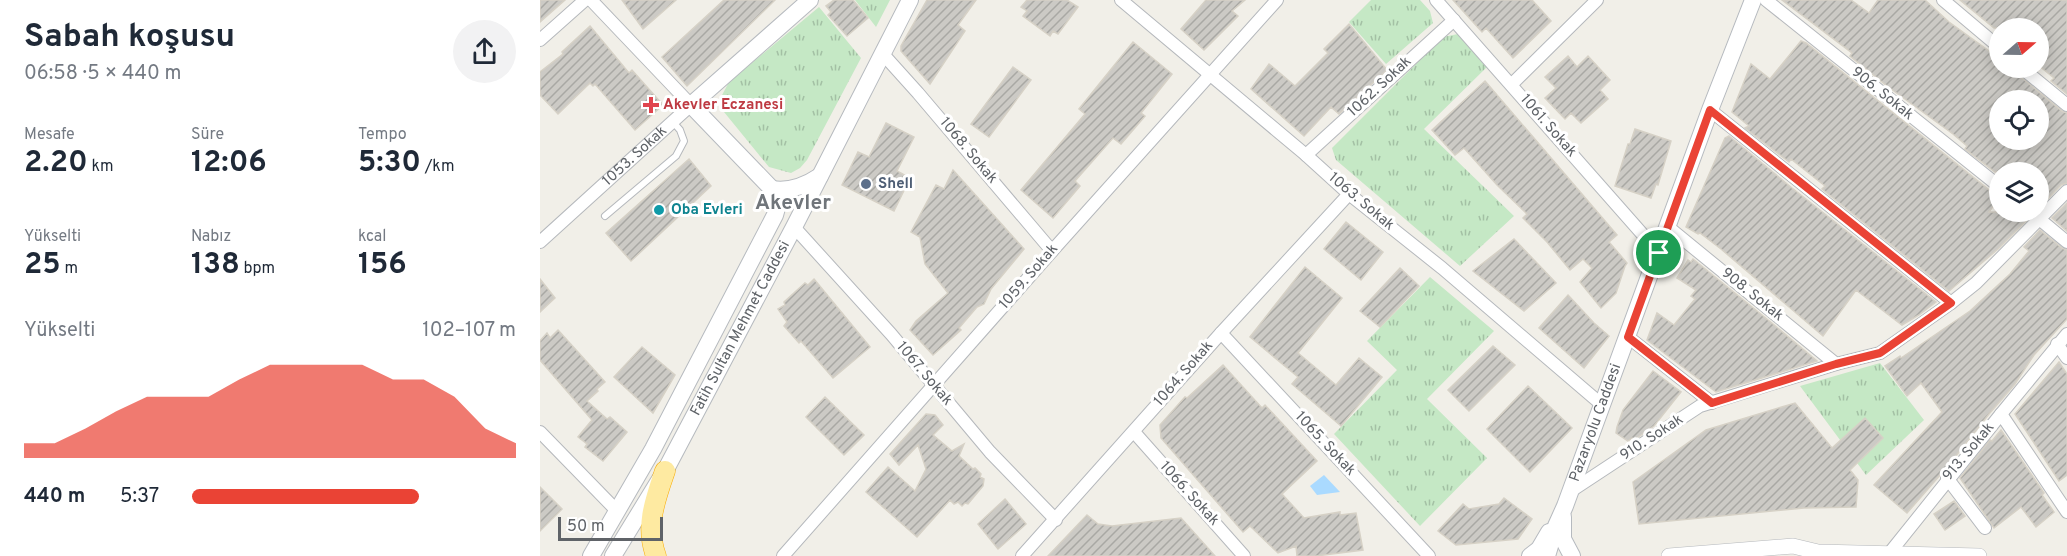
<!DOCTYPE html>
<html lang="tr">
<head>
<meta charset="utf-8">
<style>
	body { margin:0; font-family:Overpass,sans-serif; background:#f2f2f3; color:#1f2937; height:100vh; display:flex; flex-direction:column; font-size:22px; white-space:nowrap }
	* { box-sizing:border-box; margin:0 }
	p { font-size:20px; color:#747a83 }
	.icon { flex:none; width:33px; height:33px; fill:none; stroke:currentColor; stroke-width:2; stroke-linecap:round; stroke-linejoin:round }
	.map { position:relative; flex:1; overflow:hidden }
	.details { display:flex; flex-direction:column; background:#fff; width:540px }
	.details>* { flex:none }
	.needle { width:39px; rotate:70deg }
	.fabs { position:absolute; left:1449px; top:18px; display:grid; gap:12px }
	.fabs a { display:grid; place-items:center; width:60px; height:60px; border-radius:50%; background:#fff; box-shadow:0 3px 15px #0003; font-size:30px }
	.scale { position:absolute; left:18px; bottom:15px; width:105px; box-sizing:border-box; padding-left:6px; border:3px solid #5f6368; border-top:0; font-size:16px; line-height:21px; white-space:nowrap; color:#5f6368; -webkit-text-stroke:4px #fff; paint-order:stroke }
	.pin { position:absolute; display:grid; place-items:center; width:51px; height:51px; color:#fff; margin:-26px; border:3px solid #fff; border-radius:50%; box-shadow:0 2px 6px #0007 }
	.round { display:grid; place-items:center; flex:none; width:63px; height:63px; border-radius:32px; background:#f2f2f3 }
	.overview { display:flex; align-items:center; justify-content:space-between; height:102px; padding:0 24px }
	h1 { font-size:33px; font-weight:700; line-height:45px }
	.figures { display:grid; grid-template-columns:repeat(3,1fr); gap:9px; height:102px; padding:6px 24px }
	.figures div { display:grid; align-content:center }
	.figures b { font-size:30px; font-weight:700 }
	.figures small { font-size:16px; font-weight:400 }
	.figures p { font-size:16px }
	.chart { height:168px; padding:12px 24px }
	.chart p { display:flex; justify-content:space-between }
	.chart svg { width:100%; height:108px; margin-top:6px; fill:#ea4335; opacity:.7 }
	ul { padding:0 24px; list-style:none; font-size:20px }
	li { display:grid; grid-template-columns:96px 72px 1fr; align-items:center; height:45px }
	li i { height:15px; border-radius:8px; background:#ea4335 }
	main { display:flex; flex:1; min-height:0 }
	.map>svg:first-child { display:block }
	.grass { fill:url(#grass-tufts) }
	.water { fill:#aadaff }
	.building { fill:url(#building-hatch); stroke:#d6d1c6; stroke-width:1.5; fill-rule:evenodd }
	.lines { fill:none; stroke-linecap:round; stroke-linejoin:round }
	.service-casing { stroke:#b5b8bc; stroke-width:8 }
	.minor-casing { stroke:#b5b8bc; stroke-width:14 }
	.tertiary-casing { stroke:#b5b8bc; stroke-width:16 }
	.secondary-casing { stroke:#b6babf; stroke-width:18 }
	.trunk-casing { stroke:#f9ab00; stroke-width:21 }
	.service { stroke:#fff; stroke-width:6 }
	.minor { stroke:#fff; stroke-width:12 }
	.tertiary { stroke:#fff; stroke-width:15 }
	.secondary { stroke:#fff; stroke-width:16 }
	.trunk { stroke:#feeaa1; stroke-width:20 }
	.route-casing { stroke:#fff; stroke-width:12 }
	.route { stroke:#ea4335; stroke-width:8 }
	.health-dot { fill:#e0444e; stroke:#fff; stroke-width:2 }
	.service-dot { fill:#5c6f8a; stroke:#fff; stroke-width:2 }
	.culture-dot { fill:#0f9aa8; stroke:#fff; stroke-width:2 }
	.labels { text-anchor:middle; dominant-baseline:central; stroke-width:6; stroke-linejoin:round; paint-order:stroke }
	.street-label { font-size:15px; fill:#5f6368; stroke:#fff }
	.health-label { font-size:15px; font-weight:bold; fill:#be3a42; stroke:#fff; text-anchor:start }
	.service-label { font-size:15px; font-weight:bold; fill:#4e5e75; stroke:#fff; text-anchor:start }
	.culture-label { font-size:15px; font-weight:bold; fill:#0d838f; stroke:#fff; text-anchor:start }
	.district-label { font-size:21px; font-weight:bold; fill:#70757a; stroke:#fff }
</style>
</head>
<body>
<main>
<section class="details">
<div class="overview"><div><h1>Sabah koşusu</h1><p>06:58 · 5 × 440 m</p></div><a class="round"><svg class="icon" aria-label="share" viewBox="0 0 24 24"><path d="M12 15V3M7 8l5-5 5 5M5 13v7h14v-7"/></svg></a></div>
<div class="figures">
<div><p>Mesafe</p><b>2.20<small> km</small></b></div>
<div><p>Süre</p><b>12:06</b></div>
<div><p>Tempo</p><b>5:30<small> /km</small></b></div>
</div>
<div class="figures">
<div><p>Yükselti</p><b>25<small> m</small></b></div>
<div><p>Nabız</p><b>138<small> bpm</small></b></div>
<div><p>kcal</p><b>156</b></div>
</div>
<div class="chart"><p><span>Yükselti</span>102–107 m</p>
<svg viewBox="0 0 160 44" preserveAspectRatio="none"><path d="M0 44V38L10 38L20 32L30 25L40 19L50 19L60 19L70 12L80 6L90 6L100 6L110 6L120 12L130 12L140 19L150 32L160 38V44z"/></svg>
</div>
<ul>
<li><b>440 m</b>5:37<i style="width:70%"></i></li>
</ul>
</section>
<div class="map">
<svg width="1527" height="556" viewBox="0 0 1527 556">
	<defs>
		<pattern id="grass-tufts" width="24" height="20" patternUnits="userSpaceOnUse" patternTransform="scale(1.5)"><rect width="24" height="20" fill="#c5e8c5"/><path d="M3 7l-1-3M5 7V3M7 7l1-3M15 17l-1-3M17 17v-4M19 17l1-3" fill="none" stroke="#a3c0a4"/></pattern>
		<pattern id="building-hatch" width="6" height="6" patternUnits="userSpaceOnUse" patternTransform="scale(1.5)"><rect width="6" height="6" fill="#cccac5"/><path d="M-1 1l2-2M0 6l6-6M5 7l2-2" fill="none" stroke="#a9a8a4"/></pattern>
	</defs>
	<rect width="100%" height="100%" fill="#f1efe8"/>
	<path class="grass" d="M315,0H350L336,27Z
		M831,0H880L890,11L893,23L846,64L809,22Z
		M279,7L321,58L267,160L260,168L251,173L229,167L184,112L181,97L189,82Z
		M918,34L949,65L884,129L974,216L920,266L796,160L792,148L903,37Z
		M890,277L954,331L887,399L947,458L880,526L794,434L857,370L827,341Z
		M1340,363L1384,420L1326,475L1260,386Z"/>
	<path class="water" d="M784,475L800,492L777,495L770,486Z"/>
	<path class="building" d="M0,0H25L0,22Z
		M82,0H136L103,29Z
		M184,0H235L147,86L122,57Z
		M294,0H313L328,18L307,36L288,15L291,12L286,6Z
		M387,0H436L418,25L425,31L390,84L361,51V46Z
		M487,0H527L538,7L518,34L513,31L510,36L483,16L487,11L481,7Z
		M666,0H705L692,11L698,16L664,50L641,29Z
		M913,0H992L1011,21L973,58L946,28L942,32Z
		M1242,0H1311L1329,13L1338,0H1385L1409,22L1460,59V68H1470L1522,111L1527,113V183L1521,185L1499,208L1498,172H1455L1425,149L1427,146L1413,134L1347,86L1310,56L1312,53ZM1460,100H1498V140H1460Z
		M1420,0H1527V94L1511,81L1514,78L1498,65V27L1454,28Z
		M809,24L847,70L799,114L791,107L764,136L711,89L729,64L755,86L788,53L784,49Z
		M50,26L89,73L92,70L123,105L95,130L55,84L53,86L50,83L18,114L0,95V72L23,54L22,52Z
		M1261,41L1266,43L1459,198L1449,212H1476L1487,220L1458,249L1409,291L1282,189L1285,186L1251,159L1249,162L1205,128L1209,126L1192,112L1211,64L1230,79Z
		M593,42L632,74L601,113L605,116L581,144L573,138L535,181L540,186L513,218L481,190L545,114L539,109Z
		M1028,56L1037,67L1048,56L1070,80L1060,90L1068,99L1041,123L1031,113L1025,119L1005,98L1016,88L1005,77Z
		M473,67L491,80L449,137L431,124Z
		M945,81L1077,235L1069,242L1087,263L1085,266L1076,293L1061,308L1040,282L1052,268L1043,259L1030,270L1007,242L983,218L987,214L957,185L924,148L915,155L892,130Z
		M346,123L374,137L357,171L370,178L354,211L302,185L318,152L329,157Z
		M1095,129L1131,141L1118,185L1116,184L1111,198L1075,186L1088,144H1090Z
		M1189,136L1252,188L1396,302L1379,315L1362,325L1316,290L1283,336L1181,249L1160,233L1158,234L1146,227L1185,138Z
		M149,159L171,186L91,261L66,233Z
		M413,170L484,249L451,289L444,304L437,307L419,328L421,330L393,355L370,330L376,321L408,293L385,264L380,237L371,232L396,185L404,189Z
		M1527,203V231L1512,218Z
		M806,222L843,252L821,280L784,249Z
		M1500,230L1522,248L1527,250V319L1494,355L1475,384L1449,414L1408,466L1367,513L1334,485L1402,412L1381,383L1367,396L1345,366L1360,356L1361,358L1430,311L1470,274L1489,251L1484,247Z
		M974,239L1016,283L984,311L933,271Z
		M1153,259L1233,324L1277,361L1176,392L1107,340L1117,313L1134,325L1155,299L1151,296L1156,290L1137,278L1148,260L1151,262Z
		M765,267L802,298L758,353L796,385L819,358L842,377L801,426L752,384L758,377L710,337Z
		M860,268L879,286L840,327L820,311Z
		M0,279L15,298L0,312Z
		M274,279L330,347L293,378L261,341L259,343L244,326L247,322L238,309L245,305L244,302L265,283L268,285Z
		M1028,295L1054,323L1069,336L1044,368L999,328Z
		M18,330L65,382L57,389L58,391L47,401L67,419L70,417L87,432L63,461L45,447L47,444L38,437L52,420L0,360V341L7,333L10,338Z
		M953,346L975,365L929,411L908,390Z
		M102,347L135,375L113,413L74,377Z
		M1519,362L1527,374V475L1519,481L1475,414Z
		M683,365L722,408L725,405L777,461L742,494L764,518L800,512V515L816,513L823,550L776,556H757L756,546L738,553L710,526L703,532L621,438L620,425L645,397L647,398Z
		M1113,371L1141,392L1114,426L1094,440L1092,438L1088,441L1076,433L1077,427L1083,410Z
		M988,386L1032,428L990,472L947,429Z
		M285,397L324,435L304,455L266,417Z
		M1255,403L1292,448L1325,418L1343,438L1310,470L1318,480L1316,507L1264,508L1099,524L1093,482L1166,430Z
		M386,414L395,415L403,425L393,435L412,451L424,444L419,456L433,469L435,468L441,474L440,477L444,479L443,486L428,504L425,503L422,506L418,502L414,504L410,500L377,537L326,492L348,467L375,491L386,469L378,445L359,465L350,454Z
		M1461,430L1504,493L1502,495L1514,512L1496,527L1481,507L1454,528L1420,478L1450,440L1452,441Z
		M0,487L22,509L0,531Z
		M964,498L992,519L978,539L916,545L898,531L923,504L929,509L959,504Z
		M465,499L486,524L458,549L438,524Z
		M1414,501L1425,516L1405,530L1394,514Z
		M547,515L558,524L572,526L641,518L675,556H508Z"/>
	<g class="lines">
		<defs>
			<path id="service" d="M65,216L136,156L144,141L140,130L133,122"/>
			<g id="minor">
				<path d="M581,0L766,155L809,194L902,268L1061,404"/>
				<path d="M896,0L1119,253"/>
				<path d="M1226,0L1460,187"/>
				<path d="M1403,0L1460,48"/>
				<path d="M0,40L45,0"/>
				<path d="M342,53L378,93L512,251"/>
				<path d="M1482,68L1527,105"/>
				<path d="M972,84L1057,0"/>
				<path d="M1170,110L1411,303"/>
				<path d="M766,155L914,20"/>
				<path d="M1491,212L1527,242"/>
				<path d="M254,227L351,334L450,452L516,520"/>
				<path d="M1128,227L1296,364"/>
				<path id="s1" d="M0,242L151,105L51,0"/>
				<path d="M681,333L889,556"/>
				<path d="M1088,337L1172,403"/>
				<path d="M1517,344L1527,358"/>
				<path d="M1461,414L1527,334"/>
				<path d="M0,432L77,511"/>
				<path d="M594,432L704,556"/>
				<path d="M1407,478L1445,528"/>
				<path d="M1031,491L1160,406L1296,364L1340,353L1411,303L1436,283L1527,191"/>
				<path d="M1348,555L1461,414L1527,512"/>
				<path d="M243,556L512,251L737,0"/>
				<path d="M482,556L681,333L809,194"/>
			</g>
			<path id="tertiary" d="M1129,556L1253,546L1278,552L1439,556"/>
			<g id="secondary">
				<path d="M232,189C250,192 265,186 280,176"/>
				<path d="M1023,517V539L1032,556"/>
				<path d="M51,556L113,449L235,215L237,208L232,189L151,105L270,0"/>
				<path id="s2" d="M73,556L125,471L254,227L370,0"/>
				<path d="M990,556L999,549L1009,532"/>
				<path id="s3" d="M1007,556L1016,526L1025,506L1170,110L1213,0"/>
			</g>
			<path id="trunk" d="M116,556C105,526 115,500 125,471"/>
		</defs>
		<use href="#service" class="service-casing"/>
		<use href="#minor" class="minor-casing"/>
		<use href="#tertiary" class="tertiary-casing"/>
		<use href="#secondary" class="secondary-casing"/>
		<use href="#trunk" class="trunk-casing"/>
		<use href="#service" class="service"/>
		<use href="#minor" class="minor"/>
		<use href="#tertiary" class="tertiary"/>
		<use href="#secondary" class="secondary"/>
		<use href="#trunk" class="trunk"/>
	</g>
	<g class="lines">
		<defs>
			<path id="route" d="M1170,110L1411,303L1340,353L1296,364L1172,403L1088,337Z"/>
		</defs>
		<use href="#route" class="route-casing"/>
		<use href="#route" class="route"/>
	</g>
	<path class="health-dot" d="M108 96h6v6h6v6h-6v6h-6v-6h-6v-6h6z"/>
	<circle class="service-dot" cx="326" cy="184" r="6"/>
	<circle class="culture-dot" cx="119" cy="210" r="6"/>
	<g class="labels">
		<g class="street-label">
			<text transform="translate(840 87) rotate(-43)">1062. Sokak</text>
			<text transform="translate(1342 94) rotate(39)">906. Sokak</text>
			<text transform="translate(1008 126) rotate(49)">1061. Sokak</text>
			<text transform="translate(428 151) rotate(50)">1068. Sokak</text>
			<text stroke="none"><textPath href="#s1" startOffset="128">1053. Sokak</textPath></text>
			<text transform="translate(821 202) rotate(40)">1063. Sokak</text>
			<text transform="translate(489 277) rotate(-49)">1059. Sokak</text>
			<text transform="translate(1212 295) rotate(39)">908. Sokak</text>
			<text stroke="none"><textPath href="#s2" startOffset="261">Fatih Sultan Mehmet Caddesi</textPath></text>
			<text transform="translate(384 374) rotate(50)">1067. Sokak</text>
			<text transform="translate(644 374) rotate(-49)">1064. Sokak</text>
			<text stroke="none"><textPath href="#s3" startOffset="142">Pazaryolu Caddesi</textPath></text>
			<text transform="translate(1112 438) rotate(-33)">910. Sokak</text>
			<text transform="translate(785 444) rotate(47)">1065. Sokak</text>
			<text transform="translate(1429 452) rotate(-50)">913. Sokak</text>
			<text transform="translate(649 494) rotate(48)">1066. Sokak</text>
		</g>
		<g class="health-label">
			<text x="123" y="105">Akevler Eczanesi</text>
		</g>
		<g class="service-label">
			<text x="338" y="184">Shell</text>
		</g>
		<g class="culture-label">
			<text x="131" y="210">Oba Evleri</text>
		</g>
		<g class="district-label">
			<text x="253" y="203">Akevler</text>
		</g>
	</g>
</svg>
<div class="fabs">
<a><svg class="needle" viewBox="-14 -14 28 28"><path d="M0-13l5 13h-10z" fill="#e53935"/><path d="M0 13l5-13h-10z" fill="#747a83"/></svg></a>
<a><svg class="icon" aria-label="locate" viewBox="0 0 24 24"><circle cx="12" cy="12" r="6"/><path d="M12 2v4M12 18v4M2 12h4M18 12h4"/></svg></a>
<a><svg class="icon" aria-label="layers" viewBox="0 0 24 24"><path d="M12 4l9 5-9 5-9-5zM3 14l9 5 9-5"/></svg></a>
</div>
<div class="scale">50 m</div>
<div class="pin" style="left:1119px;top:253px;background:#1e9e55"><svg class="icon" aria-label="arrive" viewBox="0 0 24 24"><path d="M6 21V4h12l-3 4 3 4H6"/></svg></div>
</div>
</main>
</body>
</html>
